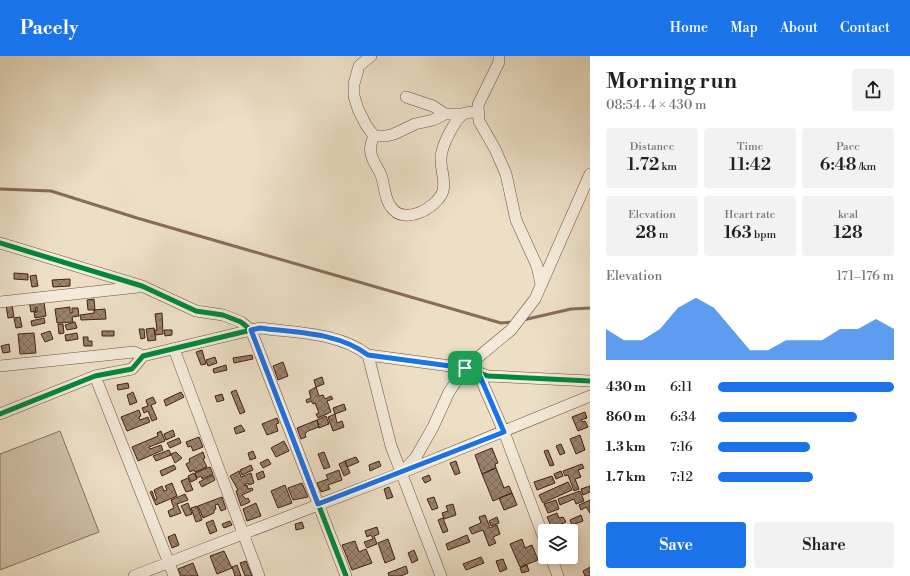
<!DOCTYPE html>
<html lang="en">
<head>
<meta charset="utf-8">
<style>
	body { margin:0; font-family:"Libre Bodoni",serif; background:#f2f2f2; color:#202124; height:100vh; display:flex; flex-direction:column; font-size:15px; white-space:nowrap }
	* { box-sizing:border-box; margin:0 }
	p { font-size:13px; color:#757577 }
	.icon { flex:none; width:22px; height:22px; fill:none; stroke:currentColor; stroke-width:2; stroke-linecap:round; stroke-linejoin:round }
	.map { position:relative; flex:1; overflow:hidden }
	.details { display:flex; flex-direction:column; background:#fff; width:320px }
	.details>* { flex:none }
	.tools { position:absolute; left:538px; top:468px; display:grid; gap:8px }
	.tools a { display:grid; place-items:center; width:40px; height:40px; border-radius:4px; background:#fff; box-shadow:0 2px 10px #0003; font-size:20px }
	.pin { position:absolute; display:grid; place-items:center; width:34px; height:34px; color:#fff; margin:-17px; border-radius:8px; box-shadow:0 2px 6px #0006 }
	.round { display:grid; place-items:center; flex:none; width:42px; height:42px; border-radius:4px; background:#f2f2f2 }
	.headline { display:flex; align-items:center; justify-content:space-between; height:68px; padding:0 16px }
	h1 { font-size:22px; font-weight:600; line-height:30px }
	.stats { display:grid; grid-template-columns:repeat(3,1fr); gap:6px; height:68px; padding:4px 16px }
	.stats div { display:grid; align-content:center; border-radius:4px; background:#f2f2f2; text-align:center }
	.stats b { font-size:17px; font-weight:600 }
	.stats small { font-size:11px; font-weight:400 }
	.stats p { font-size:11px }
	.chart { height:112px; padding:8px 16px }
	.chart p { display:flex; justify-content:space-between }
	.chart svg { width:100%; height:72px; margin-top:4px; fill:#1a73e8; opacity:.7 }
	.cta { display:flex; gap:8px; margin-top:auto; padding:8px 16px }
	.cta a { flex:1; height:46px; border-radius:4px; background:#1a73e8; color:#fff; font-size:16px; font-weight:600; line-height:46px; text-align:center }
	.cta a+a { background:#f2f2f2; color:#202124 }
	ul { padding:0 16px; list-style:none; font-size:13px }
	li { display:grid; grid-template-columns:64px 48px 1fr; align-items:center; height:30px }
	li i { height:10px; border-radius:5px; background:#1a73e8 }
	header { display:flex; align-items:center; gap:24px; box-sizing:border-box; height:56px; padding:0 20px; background:#1a73e8; color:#fff }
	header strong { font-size:19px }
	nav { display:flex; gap:22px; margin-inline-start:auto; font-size:14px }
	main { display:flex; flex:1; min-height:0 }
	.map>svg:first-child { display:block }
	.green { fill:#cfbfa7; stroke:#8a705c }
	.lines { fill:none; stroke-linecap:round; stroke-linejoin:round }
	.stream { stroke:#876c59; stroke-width:3 }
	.building { fill:url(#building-cross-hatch); stroke:#442012 }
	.minor-casing { stroke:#6e503f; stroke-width:12 }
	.minor { stroke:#f3eada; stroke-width:11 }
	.cycleway-casing { stroke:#f3eada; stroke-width:8 }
	.cycleway { stroke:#00873e; stroke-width:5 }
	.route-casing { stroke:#fff; stroke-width:8 }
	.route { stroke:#1a73e8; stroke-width:5 }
</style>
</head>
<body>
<header>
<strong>Pacely</strong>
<nav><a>Home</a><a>Map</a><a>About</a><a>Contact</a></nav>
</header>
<main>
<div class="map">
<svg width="590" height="520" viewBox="0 0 590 520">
	<defs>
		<pattern id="building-cross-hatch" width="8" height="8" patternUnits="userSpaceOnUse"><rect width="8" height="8" fill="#9b8370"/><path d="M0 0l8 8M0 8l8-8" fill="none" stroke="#806b5b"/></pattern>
	</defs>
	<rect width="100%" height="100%" fill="#ecdfc6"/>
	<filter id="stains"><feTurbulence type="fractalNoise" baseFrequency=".005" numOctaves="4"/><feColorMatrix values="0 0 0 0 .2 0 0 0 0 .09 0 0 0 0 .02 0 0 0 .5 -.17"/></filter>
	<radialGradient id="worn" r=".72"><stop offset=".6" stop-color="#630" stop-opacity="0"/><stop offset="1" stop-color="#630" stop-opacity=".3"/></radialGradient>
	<path class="green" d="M60,375L99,476L0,514V398Z"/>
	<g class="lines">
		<path class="stream" d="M0,133L51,135L137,162L501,267L514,266
			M523,264L571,253L590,252"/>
	</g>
	<path class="building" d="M14,217L28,218V224L14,223Z
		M36,219L38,230L32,231L30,220Z
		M70,223V230L53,231L52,224Z
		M94,243L95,254H88L87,244Z
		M29,245L44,246L46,260L35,262L34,256H37V251L35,252L36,255L31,256Z
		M12,248L14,261L8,262L6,249Z
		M70,251V257H72V252H78L79,260L72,261L73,266L57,267L55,253Z
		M105,253L106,263L81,264L80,259L94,257V254Z
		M162,257L163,278L155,279L154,274H157L155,258Z
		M20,261L22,271L16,272L14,262Z
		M44,262L45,267L32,270L31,265Z
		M75,266L77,272L67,274L65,269Z
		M58,268H63L64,277L59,278Z
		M154,272L156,284L148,285L146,273Z
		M139,273H144L145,282L141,283Z
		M164,274H172V279L165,280Z
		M50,275L53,283L45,286L41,278Z
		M102,275H114V280H102Z
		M34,277L36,297L20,298L18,278Z
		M77,277L78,283L66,285L65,279Z
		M83,281H88V285H92V290H84Z
		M9,288L10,296L3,297L1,290Z
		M202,294L206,308L201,309L196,296Z
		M252,299L253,303L234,307L233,302Z
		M215,301L217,307L208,310L206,304Z
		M283,306L288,320L278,324L273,310Z
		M226,309L227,314L214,317L213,313Z
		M322,321L324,328L316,331L314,324Z
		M128,327L129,332L118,334L117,329Z
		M316,331L319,340L323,339L325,343L331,340L333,343L327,345L331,356L318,362L316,358L319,357L315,347L313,348L311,345L307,347L306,344L311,342L309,335Z
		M236,334L245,356L240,358L231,336Z
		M133,336L137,346L130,349L127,339Z
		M181,336L184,341L166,350L164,344Z
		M222,338L224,344L217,346L215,340Z
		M153,341L156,347L151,349L157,363L152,365L148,355L144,357L142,352L148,350L146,344Z
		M344,348L346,354L335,358L333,352Z
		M139,354L141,360L139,361L140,364L148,361L150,366L127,375L121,361Z
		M585,356L587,362L581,364L582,366L585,365L588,371L578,375L572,361Z
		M335,358L337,367L342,365L344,371L333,375L328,361Z
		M326,360L329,368L319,372L317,364Z
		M277,362L279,367L276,368L278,375L267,379L262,368Z
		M317,364L319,371L308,375L305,378L306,381L301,383L297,372Z
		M241,369L245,375L236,378L234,372Z
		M173,374L175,380L166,384L164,378Z
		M161,375L165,385L149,391L150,393L161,389L163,394L138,405L132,391L158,380L157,377Z
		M580,379L585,394L576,398L570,383Z
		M199,381L203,391L193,395L191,390L188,391L186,386Z
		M179,382L181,387L170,392L167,387Z
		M284,385L289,395L276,401L271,392Z
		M561,388L565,397L560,399L556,390Z
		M492,392L498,407L495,408L496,412L482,418L475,399Z
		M169,394L171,399L156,405L153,400Z
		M548,394L554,409L550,410L544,395Z
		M253,395L256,402L250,404L248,397Z
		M176,396L182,402L175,407L171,398Z
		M203,396L205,402L203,403L207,411L195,416L194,414L190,416L186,408L190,406L189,403Z
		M324,396L330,411L324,413L318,398Z
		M356,401L359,406L347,411L345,405Z
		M268,403L271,408L263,412L260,407Z
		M345,405L350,417L344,420L339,408Z
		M379,405L381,410L370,415L369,409Z
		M456,405L460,417L455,419L450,407Z
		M582,408L584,412L578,414L581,421L575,423L579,433L574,435L568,419L565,420L563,415Z
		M174,409L176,413L162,420L160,415Z
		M251,409L253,414L242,419L240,414Z
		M210,411L213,418L202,423L201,420L197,422L195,417Z
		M496,412L504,432L509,430L512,437L493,445L482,418Z
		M339,414L342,424L328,429L330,433L321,436L317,427L328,423L326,419Z
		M239,415L241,421L251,417L254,427L249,429L248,427L244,429L245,430L247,429L248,433L252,432L253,434L242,439L246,443L248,442L250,446L241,450L236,435L238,434L230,420Z
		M263,415L265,421L258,424L256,418Z
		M561,415L563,420L556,423L554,418Z
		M194,417L197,423L191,426L188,420Z
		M213,419L215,424L202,431L199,426Z
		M429,419L431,424L425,427L422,422Z
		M552,420L555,427L537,434L534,426Z
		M188,422L193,434L186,436L181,425Z
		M568,426L572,434L543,447L539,439Z
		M172,427L177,440L156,449L150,436L152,435L155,444L157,443L154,434L162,430L164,435L167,434L165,430Z
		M302,427L308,441L293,444L288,432Z
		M285,429L292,447L278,452L271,435Z
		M590,430V436L583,439L581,433Z
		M389,431L393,441L387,443L384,433Z
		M580,435L584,445L576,448L574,443L560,449L558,443Z
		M512,437L517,449L504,454L499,442Z
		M185,438L188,444L177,448L181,457L170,461L168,455L174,452L171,444Z
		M222,441L226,453L221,455L218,448L215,449L216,453L214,454V457L203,462L198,450Z
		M434,441L438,452L432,454L427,443Z
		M556,444L559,453L548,457L544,448Z
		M590,444V457L586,451L581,454L579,449Z
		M188,447L192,458L186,460L181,450Z
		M256,447L261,460L247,465L243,453Z
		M453,448L456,459L444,463L442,457L448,455L446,450Z
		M197,450L202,464L196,466L191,452Z
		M557,457L559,462L563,461L566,466L552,472L547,461Z
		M485,459L490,472L497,469L500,478L493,481L496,487L489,490L483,474L472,478L469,472L481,467L479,461Z
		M581,459L583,465L572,469L570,464Z
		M497,461L499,467L491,470L489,465Z
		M443,462L448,475L443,477L438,464Z
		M213,464L217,475L210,478L206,467Z
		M230,465L232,469L224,472L222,468Z
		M302,466L304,472L296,474L295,468Z
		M377,471L379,478L374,480L377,488L367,492L364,486L373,483L371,479L367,481L365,475Z
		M175,478L179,489L172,492L168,481Z
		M467,479L470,486L448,494L446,488Z
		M388,483L395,503L385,507L378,487Z
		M522,483L525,492L532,489L538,504L520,511L510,488Z
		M355,485L359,496L366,493L372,507L352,514L342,489Z
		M414,494L418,504L412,507L408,497Z
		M224,495L232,512L217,518L210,500Z
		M481,501L484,507L466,514L463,508Z
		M503,503L507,513L500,516L496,505Z
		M246,505L252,520H245L240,507Z
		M193,507L198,520H181L178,513Z
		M237,509L241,520H235L232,511Z
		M527,509L529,515L522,517L520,512Z
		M406,510L408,517L401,520H389L388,517Z
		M590,511V520H585L583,515Z"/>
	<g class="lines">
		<defs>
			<path id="minor" d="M371,0L359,10L354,28V40L358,53L366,69L374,80C372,85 369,91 371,97C372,105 378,112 381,119C385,130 384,142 391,151C404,170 437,152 443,135C446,123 440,113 441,102C441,91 455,62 465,57C469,56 473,56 477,56
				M499,0V6L478,49L479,65L495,93L506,118L516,164L537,210L541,228
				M406,41L433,50L445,58
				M374,80H386L394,78L415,68L433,64L445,58H464
				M0,187L142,230L196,255L223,259L241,266L251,274L260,272C296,277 338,276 368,299L465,312L488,320L590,325
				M0,246L138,231
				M174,293L259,520
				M368,299L391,390L441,520
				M0,310L134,296L143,300
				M479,319L504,376L545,485
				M95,320L174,520
				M0,358L95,320L132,313L143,300L251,274L346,520
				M404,414L416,401L433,371L449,336L465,312L511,274L535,243L590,118
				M551,501L558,520
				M134,520L401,417L590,340"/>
		</defs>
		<use href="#minor" class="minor-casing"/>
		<use href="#minor" class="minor"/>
		<defs>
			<path id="cycleway" d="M0,187L142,230L196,255L223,259L241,266L251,274L260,272C296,277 338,276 368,299L465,312L488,320L590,325
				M0,358L95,320L132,313L143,300L251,274L346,520"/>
		</defs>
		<use href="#cycleway" class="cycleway-casing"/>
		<use href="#cycleway" class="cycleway"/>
	</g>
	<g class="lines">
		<defs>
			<path id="route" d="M260,272C296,277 338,276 368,299L465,312L479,318L504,376L318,448L251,274Z"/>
		</defs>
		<use href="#route" class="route-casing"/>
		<use href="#route" class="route"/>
	</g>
	<rect width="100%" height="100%" filter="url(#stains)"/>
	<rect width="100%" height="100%" fill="url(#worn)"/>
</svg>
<div class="tools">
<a><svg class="icon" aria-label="layers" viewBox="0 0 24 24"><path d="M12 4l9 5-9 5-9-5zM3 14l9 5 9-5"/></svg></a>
</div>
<div class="pin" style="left:465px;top:312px;background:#1e9e55"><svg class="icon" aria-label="arrive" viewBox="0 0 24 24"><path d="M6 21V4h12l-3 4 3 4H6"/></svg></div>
</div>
<section class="details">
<div class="headline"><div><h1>Morning run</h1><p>08:54 · 4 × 430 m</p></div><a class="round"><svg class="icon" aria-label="share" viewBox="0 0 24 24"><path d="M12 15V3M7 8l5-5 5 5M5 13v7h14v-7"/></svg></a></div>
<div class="stats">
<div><p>Distance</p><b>1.72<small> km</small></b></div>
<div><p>Time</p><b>11:42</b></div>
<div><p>Pace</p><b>6:48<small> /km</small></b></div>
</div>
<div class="stats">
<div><p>Elevation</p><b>28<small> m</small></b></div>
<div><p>Heart rate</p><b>163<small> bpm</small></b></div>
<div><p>kcal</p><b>128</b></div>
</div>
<div class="chart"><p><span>Elevation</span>171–176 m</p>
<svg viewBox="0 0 160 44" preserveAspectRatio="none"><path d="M0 44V25L10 32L20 32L30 25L40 12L50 6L60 12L70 25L80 38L90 38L100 32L110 32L120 32L130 25L140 25L150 19L160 25V44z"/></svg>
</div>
<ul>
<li><b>430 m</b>6:11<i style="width:100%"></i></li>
<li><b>860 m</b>6:34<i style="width:79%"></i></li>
<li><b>1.3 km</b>7:16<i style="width:52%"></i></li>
<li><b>1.7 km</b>7:12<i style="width:54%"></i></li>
</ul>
<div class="cta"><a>Save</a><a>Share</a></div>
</section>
</main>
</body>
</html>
